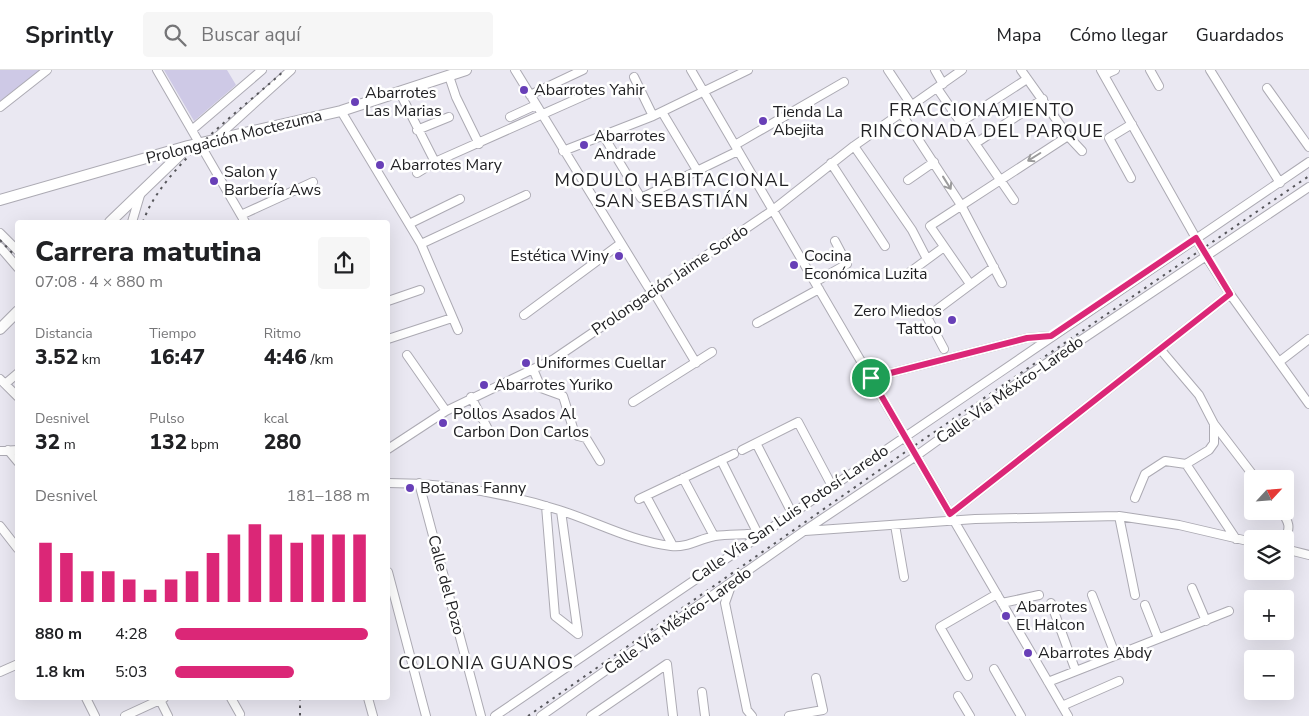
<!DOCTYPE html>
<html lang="es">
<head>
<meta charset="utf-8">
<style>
	body { margin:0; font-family:"Nunito Sans",sans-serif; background:#f6f6f6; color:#202124; height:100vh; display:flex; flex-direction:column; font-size:19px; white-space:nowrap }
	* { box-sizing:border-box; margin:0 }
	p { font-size:16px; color:#757577 }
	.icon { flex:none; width:28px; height:28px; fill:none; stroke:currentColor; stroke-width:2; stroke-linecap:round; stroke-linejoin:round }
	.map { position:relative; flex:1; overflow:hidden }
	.sheet { position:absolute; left:15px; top:150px; width:375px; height:480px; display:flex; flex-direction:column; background:#fff; border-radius:5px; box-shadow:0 5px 20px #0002 }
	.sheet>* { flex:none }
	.needle { width:32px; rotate:64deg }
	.buttons { position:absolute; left:1244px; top:400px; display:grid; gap:10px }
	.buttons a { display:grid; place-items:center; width:50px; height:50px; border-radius:5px; background:#fff; box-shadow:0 5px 20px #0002; font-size:25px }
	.pin { position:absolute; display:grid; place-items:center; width:42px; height:42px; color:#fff; margin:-21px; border:2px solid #fff; border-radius:50%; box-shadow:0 1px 5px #0007 }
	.round { display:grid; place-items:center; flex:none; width:52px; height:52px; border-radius:5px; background:#f6f6f6 }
	.headline { display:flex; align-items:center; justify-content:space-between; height:85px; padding:0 20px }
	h1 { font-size:28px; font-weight:800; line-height:38px }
	.metrics { display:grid; grid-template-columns:repeat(3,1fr); gap:8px; height:85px; padding:5px 20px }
	.metrics div { display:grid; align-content:center }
	.metrics b { font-size:21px; font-weight:800 }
	.metrics small { font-size:14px; font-weight:400 }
	.metrics p { font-size:14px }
	.chart { height:140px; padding:10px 20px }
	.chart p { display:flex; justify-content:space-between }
	.chart svg { width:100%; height:90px; margin-top:5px; stroke:#db2777; stroke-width:6 }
	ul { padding:0 20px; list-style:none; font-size:16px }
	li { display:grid; grid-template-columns:80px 60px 1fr; align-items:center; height:38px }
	li i { height:12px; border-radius:6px; background:#db2777 }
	header { display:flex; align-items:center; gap:30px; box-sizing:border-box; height:70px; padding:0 25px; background:#fff; border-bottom:1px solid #e0e0e0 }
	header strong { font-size:24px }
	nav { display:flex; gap:28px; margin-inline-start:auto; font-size:18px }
	.search { width:350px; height:45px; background:#f6f6f6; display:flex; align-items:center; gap:12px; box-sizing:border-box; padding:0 18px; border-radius:5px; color:#757577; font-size:19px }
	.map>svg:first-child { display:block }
	.green { fill:#cec9e6 }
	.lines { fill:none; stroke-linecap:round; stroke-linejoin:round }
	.street-casing { stroke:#acaab3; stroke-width:10 }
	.secondary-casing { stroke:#acaab3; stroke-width:12 }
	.street { stroke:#fff; stroke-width:8 }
	.secondary { stroke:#fff; stroke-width:10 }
	.rail { stroke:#56565b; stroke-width:2; stroke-dasharray:2.5 5; stroke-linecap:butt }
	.oneway { stroke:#9b9b9c }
	.route-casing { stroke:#fff; stroke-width:10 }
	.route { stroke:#db2777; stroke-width:6 }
	.poi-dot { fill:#683fb7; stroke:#fff; stroke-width:2 }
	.labels { text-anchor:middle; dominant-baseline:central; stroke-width:5; stroke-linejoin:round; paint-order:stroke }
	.poi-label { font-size:16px; fill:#212124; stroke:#fff; text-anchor:start }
	.street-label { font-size:16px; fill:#212124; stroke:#fff }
	.neighbourhood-label { font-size:18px; letter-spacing:1px; fill:#212124; stroke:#fff }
</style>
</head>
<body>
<header>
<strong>Sprintly</strong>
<div class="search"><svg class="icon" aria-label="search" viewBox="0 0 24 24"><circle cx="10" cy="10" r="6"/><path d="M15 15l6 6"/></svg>Buscar aquí</div>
<nav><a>Mapa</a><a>Cómo llegar</a><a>Guardados</a></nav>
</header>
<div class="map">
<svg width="1309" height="646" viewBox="0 0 1309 646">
	<rect width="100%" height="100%" fill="#eae8f2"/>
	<path class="green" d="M0,0H40L0,31Z
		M164,0H227L236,15L194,51Z"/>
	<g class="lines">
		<defs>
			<path id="street" d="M157,0L245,152
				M515,0L648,217L653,221L696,293
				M691,0L1068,646
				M888,0L912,36
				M935,0L943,14
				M1021,0L1068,66L1082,81
				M1101,0L1206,186L1230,224L1309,334
				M1150,0L1159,16
				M1210,0L1280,113
				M1104,5L1115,0
				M449,6L456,27L479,74
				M634,7L653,46
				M937,18L1014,130
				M1267,18L1309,77
				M400,23L435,92
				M530,25L583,0
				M0,37L47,0
				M341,41L421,174L458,260
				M662,42L698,102
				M901,43L961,135L1002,213
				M510,47L536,35
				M961,52L1027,9
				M193,59L262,0
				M417,60L449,47
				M603,65L641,128L738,81
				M215,69L291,0
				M976,73L1043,29
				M735,75L844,12
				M854,76L912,160L927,189
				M563,81L653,46L748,0
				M831,93L885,176
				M417,103L435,92L588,24
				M1131,108L1109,68L1132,54
				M908,110L934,92
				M241,145L313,112
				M132,152L140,125
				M409,154L460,129
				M0,163L18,181
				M421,174L526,125
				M0,177L18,198
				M906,205L944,177
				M815,212L847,194L835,171
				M970,214L930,156L1068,66
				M388,231L420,220
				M524,245L620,174
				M757,253L819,219
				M388,269L452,248
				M944,279L927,247L994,197
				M1160,279L1199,325L1214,354L1256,409
				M407,285L446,341
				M1279,292L1309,269
				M533,299L541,318L563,326L573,358L578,366L586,368L600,391
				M871,308L1027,268L1049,266
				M0,309L18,327
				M5,314L18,303
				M471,327L489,361
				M633,332L712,282
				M756,373L792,443
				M388,379L446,341L554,289L773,140L854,76L962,0
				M8,380L18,392
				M742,380L798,352L832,416
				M0,381L18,380
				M721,390L758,464
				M1186,394L1236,469
				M683,408L714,466
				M388,413C445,413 505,423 559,440C597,452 630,471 671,476C687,478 699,469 715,466C729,464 745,465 760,463
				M419,413L481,646
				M646,426L673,476
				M1135,428L1145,404L1165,391L1186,394L1209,380L1214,373V354
				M639,429L734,384
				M546,436L555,546L578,564
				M561,441L578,564
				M1281,441C1289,452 1291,457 1285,469
				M950,444L1230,224
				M1119,446L1135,525
				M895,455L904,507
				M0,456L18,479
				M805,461L975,449L1119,446L1179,455L1252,472
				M1285,479L1309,485
				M388,502L426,646
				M731,516L725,533L747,640L752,646
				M1192,518L1206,551
				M1092,525L1115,584
				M1002,533L1039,525
				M1051,533L1075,599
				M1145,535L1158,568
				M994,599L1021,646
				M0,602L18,594
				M968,606L940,557L997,524
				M1048,612L1229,541
				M702,622L705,646
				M958,626L970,646
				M86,628L95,646
				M159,628L168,646
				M231,628L240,644
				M368,628L373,646
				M1062,636L1119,611
				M125,646L164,628
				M495,646L1309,92
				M541,646L804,461L916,386L1023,309L1309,117
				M591,646L667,594L673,646
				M789,646L823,640L816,608"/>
			<path id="secondary" d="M0,130L188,76L341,41L466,0
				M110,152L188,77
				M0,259L18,241"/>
		</defs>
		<use href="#street" class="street-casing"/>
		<use href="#secondary" class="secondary-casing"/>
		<use href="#street" class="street"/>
		<use href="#secondary" class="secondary"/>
		<path class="rail" d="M143,152C161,98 242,39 285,0
			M0,170L18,189
			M300,628V646
			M528,646L911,378L1309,106"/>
	</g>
	<defs><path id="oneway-shaft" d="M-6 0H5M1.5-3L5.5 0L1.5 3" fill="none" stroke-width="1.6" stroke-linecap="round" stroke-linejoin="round" transform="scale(1.25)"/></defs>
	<g class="oneway">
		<use href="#oneway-shaft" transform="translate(1034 87) rotate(148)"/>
		<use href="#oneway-shaft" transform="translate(947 113) rotate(58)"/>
	</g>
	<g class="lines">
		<defs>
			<path id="route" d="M1196,168L1230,224L950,444L871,308L1027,268L1051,266Z"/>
		</defs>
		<use href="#route" class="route-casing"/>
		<use href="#route" class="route"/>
	</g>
	<g class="poi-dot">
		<circle cx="524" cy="20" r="5"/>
		<circle cx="355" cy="32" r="5"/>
		<circle cx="763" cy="51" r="5"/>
		<circle cx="584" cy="75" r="5"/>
		<circle cx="380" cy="95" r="5"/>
		<circle cx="214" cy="111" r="5"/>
		<circle cx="619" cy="186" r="5"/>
		<circle cx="794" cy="195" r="5"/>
		<circle cx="952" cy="250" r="5"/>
		<circle cx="526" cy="293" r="5"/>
		<circle cx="484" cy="315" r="5"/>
		<circle cx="443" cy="353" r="5"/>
		<circle cx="410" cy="418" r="5"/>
		<circle cx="1006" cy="546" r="5"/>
		<circle cx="1028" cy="583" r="5"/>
	</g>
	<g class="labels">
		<g class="poi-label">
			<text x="534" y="20">Abarrotes Yahir</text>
			<text x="365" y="23">Abarrotes<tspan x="365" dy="18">Las Marias</tspan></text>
			<text x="773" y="42">Tienda La<tspan x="773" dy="18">Abejita</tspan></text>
			<text x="594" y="66">Abarrotes<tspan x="594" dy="18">Andrade</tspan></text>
			<text x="390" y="95">Abarrotes Mary</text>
			<text x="224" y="102">Salon y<tspan x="224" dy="18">Barbería Aws</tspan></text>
			<text x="609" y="186" text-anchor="end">Estética Winy</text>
			<text x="804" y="186">Cocina<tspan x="804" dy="18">Económica Luzita</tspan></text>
			<text x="942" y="241" text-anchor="end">Zero Miedos<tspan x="942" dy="18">Tattoo</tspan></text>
			<text x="536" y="293">Uniformes Cuellar</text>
			<text x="494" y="315">Abarrotes Yuriko</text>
			<text x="453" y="344">Pollos Asados Al<tspan x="453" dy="18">Carbon Don Carlos</tspan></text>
			<text x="420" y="418">Botanas Fanny</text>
			<text x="1016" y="537">Abarrotes<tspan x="1016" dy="18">El Halcon</tspan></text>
			<text x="1038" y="583">Abarrotes Abdy</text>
		</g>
		<g class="street-label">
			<text transform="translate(234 67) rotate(-14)">Prolongación Moctezuma</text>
			<text transform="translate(670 210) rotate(-34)">Prolongación Jaime Sordo</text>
			<text transform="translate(1010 320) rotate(-35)">Calle Vía México-Laredo</text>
			<text transform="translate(790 444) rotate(-34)">Calle Vía San Luis Potosí-Laredo</text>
			<text transform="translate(446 515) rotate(75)">Calle del Pozo</text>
			<text transform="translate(678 551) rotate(-35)">Calle Vía México-Laredo</text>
		</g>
		<g class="neighbourhood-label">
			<text x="982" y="40">FRACCIONAMIENTO<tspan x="982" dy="21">RINCONADA DEL PARQUE</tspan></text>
			<text x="672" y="110">MODULO HABITACIONAL<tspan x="672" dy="21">SAN SEBASTIÁN</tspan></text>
			<text x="486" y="593">COLONIA GUANOS</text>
		</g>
	</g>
</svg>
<div class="buttons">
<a><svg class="needle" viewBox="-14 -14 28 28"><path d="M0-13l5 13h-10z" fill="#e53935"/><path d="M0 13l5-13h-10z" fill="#757577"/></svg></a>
<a><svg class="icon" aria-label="layers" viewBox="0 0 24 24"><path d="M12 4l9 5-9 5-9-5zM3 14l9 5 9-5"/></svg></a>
<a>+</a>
<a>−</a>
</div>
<div class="pin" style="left:871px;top:308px;background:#1e9e55"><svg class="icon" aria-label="arrive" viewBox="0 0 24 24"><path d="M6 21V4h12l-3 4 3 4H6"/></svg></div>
<section class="sheet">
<div class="headline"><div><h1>Carrera matutina</h1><p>07:08 · 4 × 880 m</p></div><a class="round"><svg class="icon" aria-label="share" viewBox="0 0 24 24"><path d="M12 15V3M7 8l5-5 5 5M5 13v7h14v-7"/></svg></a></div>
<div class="metrics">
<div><p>Distancia</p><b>3.52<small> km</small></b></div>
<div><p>Tiempo</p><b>16:47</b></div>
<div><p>Ritmo</p><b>4:46<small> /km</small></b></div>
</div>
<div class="metrics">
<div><p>Desnivel</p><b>32<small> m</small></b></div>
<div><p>Pulso</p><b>132<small> bpm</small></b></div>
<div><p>kcal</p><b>280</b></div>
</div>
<div class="chart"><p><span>Desnivel</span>181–188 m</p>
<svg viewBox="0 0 160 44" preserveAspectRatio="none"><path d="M5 44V15M15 44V20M25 44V29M35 44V29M45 44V33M55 44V38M65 44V33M75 44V29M85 44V20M95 44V11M105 44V6M115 44V11M125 44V15M135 44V11M145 44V11M155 44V11"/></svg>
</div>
<ul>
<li><b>880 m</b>4:28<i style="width:99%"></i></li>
<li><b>1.8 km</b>5:03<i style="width:61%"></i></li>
</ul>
</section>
</div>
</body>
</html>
